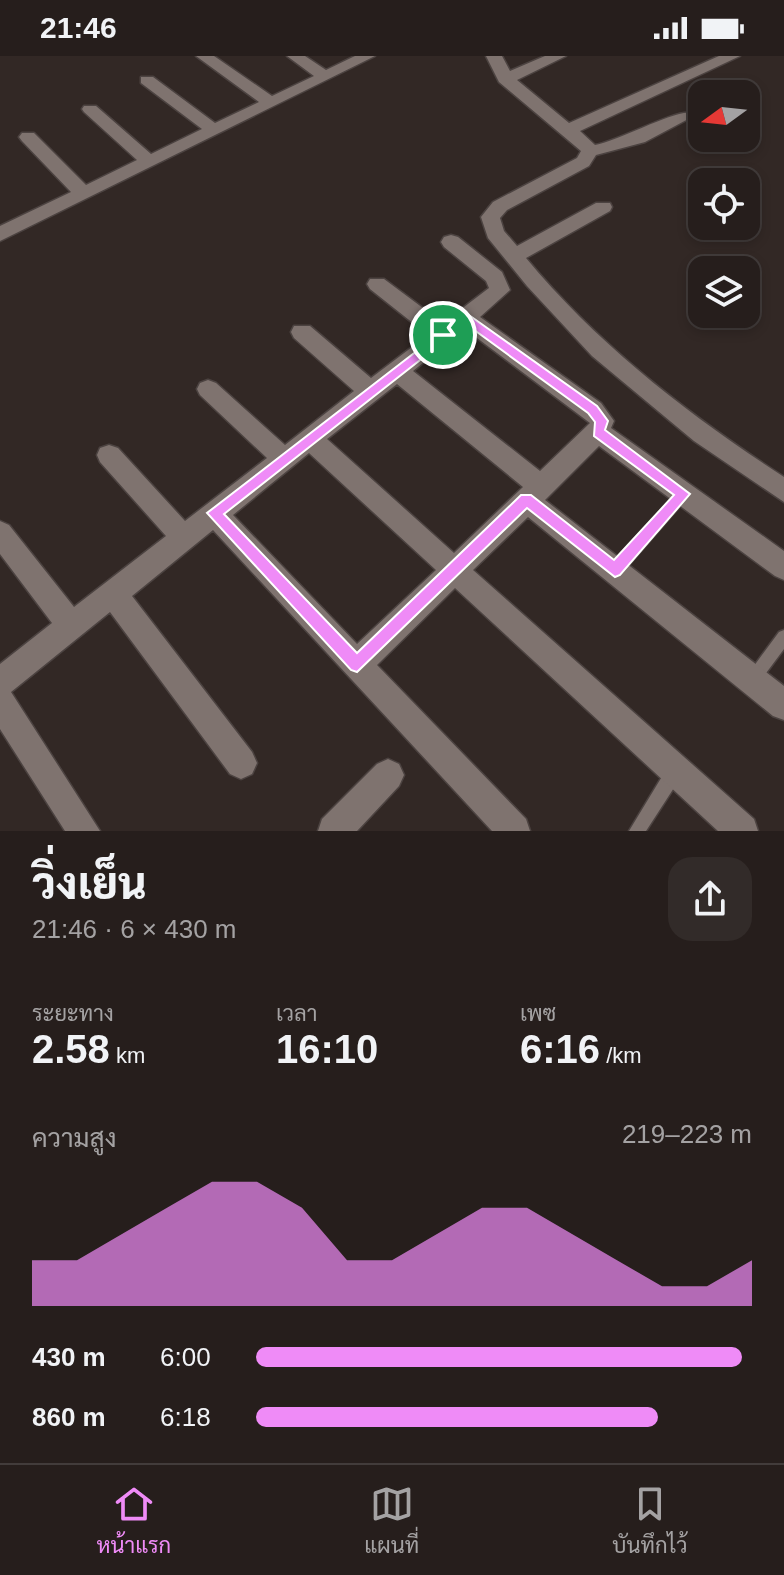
<!DOCTYPE html>
<html lang="th">
<head>
<meta charset="utf-8">
<style>
	body { margin:0; font-family:Arial,Sarabun,sans-serif; background:#322b29; color:#f1f3f6; height:100vh; display:flex; flex-direction:column; font-size:30px; white-space:nowrap }
	* { box-sizing:border-box; margin:0 }
	p { font-size:26px; color:#a4a2a3 }
	.icon { flex:none; width:44px; height:44px; fill:none; stroke:currentColor; stroke-width:2; stroke-linecap:round; stroke-linejoin:round }
	.map { position:relative; height:775px; overflow:hidden }
	.panel { display:flex; flex-direction:column; background:#261e1c; flex:1 }
	.panel>* { flex:none }
	.needle { width:52px; rotate:255deg }
	.fabs { position:absolute; left:688px; top:24px; display:grid; gap:16px }
	.fabs a { display:grid; place-items:center; width:72px; height:72px; border-radius:16px; background:#261e1c; box-shadow:0 4px 12px #0003,0 0 0 2px #423c3b; font-size:40px }
	.pin { position:absolute; display:grid; place-items:center; width:68px; height:68px; color:#fff; margin:-34px; border:4px solid #fff; border-radius:50%; box-shadow:0 2px 8px #0007 }
	.round { display:grid; place-items:center; flex:none; width:84px; height:84px; border-radius:24px; background:#322b29 }
	.headline { display:flex; align-items:center; justify-content:space-between; height:136px; padding:0 32px }
	h1 { font-size:44px; font-weight:800; line-height:60px }
	.stats { display:grid; grid-template-columns:repeat(3,1fr); gap:12px; height:136px; padding:8px 32px }
	.stats div { display:grid; align-content:center }
	.stats b { font-size:40px; font-weight:800 }
	.stats small { font-size:22px; font-weight:400 }
	.stats p { font-size:22px }
	.chart { height:224px; padding:16px 32px }
	.chart p { display:flex; justify-content:space-between }
	.chart svg { width:100%; height:144px; margin-top:8px; fill:#ef8bf7; opacity:.7 }
	ul { padding:0 32px; list-style:none; font-size:26px }
	li { display:grid; grid-template-columns:128px 96px 1fr; align-items:center; height:60px }
	li i { height:20px; border-radius:10px; background:#ef8bf7 }
	.status { display:flex; justify-content:space-between; align-items:center; height:56px; padding:0 40px; background:#261e1c; direction:ltr }
	.status svg { height:22px; fill:currentColor }
	.tab-bar { display:flex; justify-content:space-around; align-items:center; height:112px; border-top:2px solid #423c3b; background:#261e1c; font-size:22px; color:#a4a2a3 }
	.tab-bar a { display:grid; justify-items:center; gap:4px }
	.tab-bar .selected { color:#ef8bf7 }
	.map>svg:first-child { display:block }
	.lines { fill:none; stroke-linecap:round; stroke-linejoin:round }
	.lane-casing { stroke:#4c4341; stroke-width:3 }
	.street-casing { stroke:#4c4341; stroke-width:3 }
	.lane { fill:#7f736f; fill-rule:evenodd }
	.street { fill:#7f736f; fill-rule:evenodd }
	.route { fill:#ef8bf7; stroke:#fff; stroke-width:2; fill-rule:evenodd }
</style>
</head>
<body>
<div class="status"><b>21:46</b><svg viewBox="0 0 49 12"><path d="M0 12V9h3v3zM5 12V6h3v6zM10 12V3h3v9zM15 12V0h3v12zM26 1h20v11H26zM47 4h2v5h-2z"/></svg></div>
<div class="map">
<svg width="784" height="775" viewBox="0 0 784 775">
	<rect width="100%" height="100%" fill="#322825"/>
	<g class="lines">
		<defs>
			<path id="lane" d="M683,432L687,434L689,438L687,442L620,519L615,520L610,519L608,514L610,509L679,434Z
				M784,574V593L758,628L753,630L748,628L746,623L748,618L779,576Z
				M675,707L681,709L683,715L681,721L646,775H629L669,709Z"/>
			<path id="street" d="M196,0H214L272,40L314,20L287,0H305L326,14L355,0H375L0,185V170L71,136L22,85L19,81L22,77H34L86,129L137,104L84,56L82,53L84,50H96L151,98L202,73L141,27V21H153L215,67L259,46Z
				M486,0H502L510,15L545,0H566L517,24L569,67L719,0H740L580,75L595,89C619,85 674,54 690,57L692,61L645,86L596,99L589,110L507,154L500,162L504,175L517,190L596,147H610L612,151L610,155L526,202C599,290 689,359 784,421V446L694,385L592,300L527,230L488,182L481,161L493,146L577,102L581,95L499,26Z
				M451,179L458,181L502,216L510,234L480,261L601,347L614,365L611,372L784,495V524L775,520L599,390L545,444L784,630V664L773,660L528,461L473,514L754,763L758,775H718L455,532L377,609L526,763L530,775H492L213,474L132,540L252,696L257,707L252,718L241,723L230,718L110,556L11,636L100,775H65L0,673V608L52,567L0,498V465L9,469L74,551L166,480L100,406L97,399L100,392L109,389L118,392L185,465L267,402L200,339L197,333L200,327L208,324L216,327L285,389L354,335L294,282L291,276L294,270H310L371,322L428,279L370,233L367,228L370,223H384L443,267L489,232L486,225L444,191L441,186L444,181ZM465,273L590,367L540,415L413,315ZM397,328L523,431L454,497L327,383ZM309,397L436,514L357,588L233,459Z
				M388,703L399,708L404,719L399,730L357,775H318L322,763L377,708Z"/>
		</defs>
		<use href="#lane" class="lane-casing"/>
		<use href="#street" class="street-casing"/>
		<use href="#lane" class="lane"/>
		<use href="#street" class="street"/>
	</g>
	<path class="route" d="M466,257L597,350L608,365L605,374L690,438L620,519L615,521L527,452L357,616L351,614L207,457ZM466,268L588,357L595,366L594,380L674,439L614,504L531,439H521L357,597L224,458Z"/>
</svg>
<div class="fabs">
<a><svg class="needle" viewBox="-14 -14 28 28"><path d="M0-13l5 13h-10z" fill="#e53935"/><path d="M0 13l5-13h-10z" fill="#a4a2a3"/></svg></a>
<a><svg class="icon" aria-label="locate" viewBox="0 0 24 24"><circle cx="12" cy="12" r="6"/><path d="M12 2v4M12 18v4M2 12h4M18 12h4"/></svg></a>
<a><svg class="icon" aria-label="layers" viewBox="0 0 24 24"><path d="M12 4l9 5-9 5-9-5zM3 14l9 5 9-5"/></svg></a>
</div>
<div class="pin" style="left:443px;top:279px;background:#1e9e55"><svg class="icon" aria-label="arrive" viewBox="0 0 24 24"><path d="M6 21V4h12l-3 4 3 4H6"/></svg></div>
</div>
<section class="panel">
<div class="headline"><div><h1>วิ่งเย็น</h1><p>21:46 · 6 × 430 m</p></div><a class="round"><svg class="icon" aria-label="share" viewBox="0 0 24 24"><path d="M12 15V3M7 8l5-5 5 5M5 13v7h14v-7"/></svg></a></div>
<div class="stats">
<div><p>ระยะทาง</p><b>2.58<small> km</small></b></div>
<div><p>เวลา</p><b>16:10</b></div>
<div><p>เพซ</p><b>6:16<small> /km</small></b></div>
</div>
<div class="chart"><p><span>ความสูง</span>219–223 m</p>
<svg viewBox="0 0 160 44" preserveAspectRatio="none"><path d="M0 44V30L10 30L20 22L30 14L40 6L50 6L60 14L70 30L80 30L90 22L100 14L110 14L120 22L130 30L140 38L150 38L160 30V44z"/></svg>
</div>
<ul>
<li><b>430 m</b>6:00<i style="width:98%"></i></li>
<li><b>860 m</b>6:18<i style="width:81%"></i></li>
</ul>
</section>
<nav class="tab-bar">
<a class="selected"><svg class="icon" aria-label="home" viewBox="0 0 24 24"><path d="M3 11l9-7 9 7M6 9v11h12V9"/></svg>หน้าแรก</a>
<a><svg class="icon" aria-label="map" viewBox="0 0 24 24"><path d="M3 6l6-2 6 2 6-2v14l-6 2-6-2-6 2zM9 4v14M15 6v14"/></svg>แผนที่</a>
<a><svg class="icon" aria-label="saved" viewBox="0 0 24 24"><path d="M7 4h10v16l-5-4-5 4z"/></svg>บันทึกไว้</a>
</nav>
</body>
</html>
